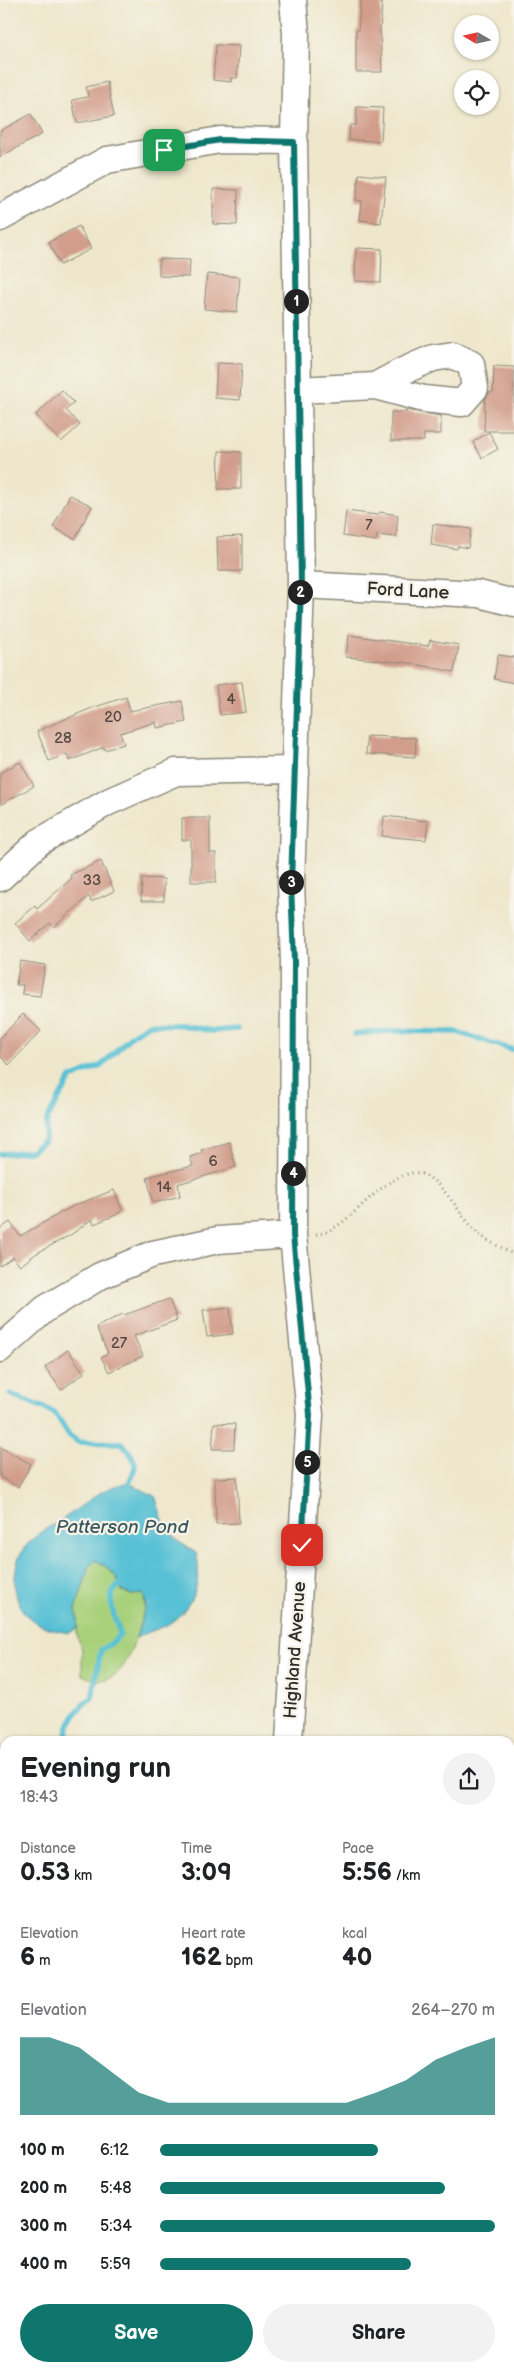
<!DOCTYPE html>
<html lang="en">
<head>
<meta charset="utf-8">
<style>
	body { margin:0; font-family:"Balsamiq Sans",sans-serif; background:#f2f2f2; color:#202124; height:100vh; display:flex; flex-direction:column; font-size:19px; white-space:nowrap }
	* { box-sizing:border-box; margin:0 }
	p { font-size:16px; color:#757577 }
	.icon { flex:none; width:28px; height:28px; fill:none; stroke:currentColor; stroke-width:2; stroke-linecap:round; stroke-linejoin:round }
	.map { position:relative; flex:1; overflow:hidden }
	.drawer { position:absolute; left:0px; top:1736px; width:515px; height:636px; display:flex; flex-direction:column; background:#fff; border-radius:15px 15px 0 0; box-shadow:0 1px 4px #0004 }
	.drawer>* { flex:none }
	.needle { width:32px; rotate:279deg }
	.tools { position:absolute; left:454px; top:15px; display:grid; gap:10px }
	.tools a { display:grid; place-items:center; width:45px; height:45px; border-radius:50%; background:#fff; box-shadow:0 1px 4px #0004; font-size:25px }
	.pin { position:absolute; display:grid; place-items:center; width:42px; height:42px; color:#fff; margin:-21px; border-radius:10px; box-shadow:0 2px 8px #0006 }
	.km { position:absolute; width:25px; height:25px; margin:-12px; border-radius:50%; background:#222; color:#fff; font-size:14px; line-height:25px; text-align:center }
	.round { display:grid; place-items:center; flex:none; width:52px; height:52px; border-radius:26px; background:#f2f2f2 }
	.head { display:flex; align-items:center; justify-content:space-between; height:85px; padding:0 20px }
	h1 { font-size:28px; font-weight:700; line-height:38px }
	.metrics { display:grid; grid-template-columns:repeat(3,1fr); gap:8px; height:85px; padding:5px 20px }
	.metrics div { display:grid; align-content:center }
	.metrics b { font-size:25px; font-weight:700 }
	.metrics small { font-size:14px; font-weight:400 }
	.metrics p { font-size:14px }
	.chart { height:140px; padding:10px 20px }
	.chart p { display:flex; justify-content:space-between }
	.chart svg { width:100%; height:90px; margin-top:5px; fill:#0f766e; opacity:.7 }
	.primary-button { display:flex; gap:10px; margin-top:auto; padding:10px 20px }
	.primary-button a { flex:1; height:58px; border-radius:30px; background:#0f766e; color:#fff; font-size:20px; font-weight:700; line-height:58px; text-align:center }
	.primary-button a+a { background:#f2f2f2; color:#202124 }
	ul { padding:0 20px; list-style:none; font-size:16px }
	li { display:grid; grid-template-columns:80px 60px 1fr; align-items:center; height:38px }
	li i { height:12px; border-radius:6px; background:#0f766e }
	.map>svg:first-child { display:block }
	.green { fill:#a9d17c; stroke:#6a7e54 }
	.water { fill:#59c1d5; stroke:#427680 }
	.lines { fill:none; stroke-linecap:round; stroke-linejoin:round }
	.stream { stroke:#59c1d5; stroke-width:5.5 }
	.building { fill:#d29d8b }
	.minor-casing { stroke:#8c897c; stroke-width:29 }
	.path { stroke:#8c897c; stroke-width:3; stroke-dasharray:1 4; stroke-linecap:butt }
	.minor { stroke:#fff; stroke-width:26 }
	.route-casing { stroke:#fff; stroke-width:10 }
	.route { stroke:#0f766e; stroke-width:6 }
	.labels { text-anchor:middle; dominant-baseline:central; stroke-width:4.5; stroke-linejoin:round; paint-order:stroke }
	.number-label { font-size:15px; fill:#554843 }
	.street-label { font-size:18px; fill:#2b2b2b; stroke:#f7f3e8 }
	.water-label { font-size:19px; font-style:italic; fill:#39585e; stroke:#f7f3e8 }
</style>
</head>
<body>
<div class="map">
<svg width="514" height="2372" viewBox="0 0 514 2372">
	<rect width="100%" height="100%" fill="#f7f3e8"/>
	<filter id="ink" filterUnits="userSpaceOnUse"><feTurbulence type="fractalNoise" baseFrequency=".02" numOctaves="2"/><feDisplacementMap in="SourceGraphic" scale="10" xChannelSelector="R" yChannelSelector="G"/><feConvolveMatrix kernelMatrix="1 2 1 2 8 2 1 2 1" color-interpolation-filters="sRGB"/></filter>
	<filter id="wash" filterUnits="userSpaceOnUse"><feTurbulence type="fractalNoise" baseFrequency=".0096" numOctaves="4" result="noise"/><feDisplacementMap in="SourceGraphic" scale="20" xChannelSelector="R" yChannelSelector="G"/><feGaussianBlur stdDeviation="1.12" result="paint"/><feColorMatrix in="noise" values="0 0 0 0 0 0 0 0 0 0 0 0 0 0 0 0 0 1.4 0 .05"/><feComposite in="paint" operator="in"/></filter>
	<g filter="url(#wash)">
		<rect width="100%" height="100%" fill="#eee7cc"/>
		<path class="green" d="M95,1560C107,1566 120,1577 122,1591L132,1595L143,1594C147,1608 143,1614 139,1627C131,1655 119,1694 82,1675V1650L77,1635L76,1607L89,1568Z"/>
		<path class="water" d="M129,1483L155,1496L165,1526L179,1542L196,1553C204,1581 191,1612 165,1626C155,1630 145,1633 136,1638L146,1604L143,1594L132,1595L122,1591C120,1578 107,1566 95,1560L89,1568L76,1607L78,1628L69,1633C35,1627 13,1615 15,1577C16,1566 18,1555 26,1546C39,1530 57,1524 73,1512C92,1499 105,1485 129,1483Z"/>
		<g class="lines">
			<path class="stream" d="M354,1034L391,1031L457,1032L514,1050
				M0,1154L31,1151L45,1140L47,1119L71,1078L102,1065L133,1034L149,1024L181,1025L212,1031L237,1029
				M10,1394L49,1410L57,1416L69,1435L78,1442L122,1443C142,1466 135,1465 127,1490
				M65,1741C66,1726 79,1705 92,1698L101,1650L112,1643L120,1634C116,1618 102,1595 121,1584V1579
				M0,1807L5,1805"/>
		</g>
		<g id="blocks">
			<path class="building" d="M361,0H380L379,3H382L380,30L382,72H356V30H358Z
				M216,45L239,46L237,78H231V82L213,80Z
				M107,82L114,116L77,123L72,100L88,97L86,87Z
				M357,107L383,108L381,141L349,140L350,125H356Z
				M31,114L42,134L0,157V131Z
				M359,174L386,177L381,223L360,220L362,201L356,200Z
				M213,189L238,190L237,225L213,224Z
				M79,226L91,249L60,265L49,242Z
				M356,248L382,249L381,282L355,281Z
				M159,259L190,260L189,277L159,276Z
				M207,274L240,277L237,312L204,309Z
				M217,363L242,364L240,400L215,398Z
				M494,366L514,367V431H484L485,400L490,392H493Z
				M62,390L74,403L66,410L80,425L61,442L36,415Z
				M406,410L441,416V434H424V441H391V412H406Z
				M489,432L498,449L482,458L473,442Z
				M219,451L241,452V489H218Z
				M70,495L92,506L75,539L53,527Z
				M346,511L377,515L380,512L398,515L396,537L377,535L376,541L343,536Z
				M433,524L471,529L468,548L458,546L457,549L431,545Z
				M242,536V571H218L217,537Z
				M349,635L428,646L430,640L459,645L454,672L409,663L346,657Z
				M498,655L514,657V683L494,679Z
				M242,682L246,712L220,715L216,685Z
				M126,697L130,711L182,701L186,722L157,728L156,722L120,733L124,744L105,750L104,747L69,761L67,754L49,761L37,731L92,708Z
				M367,736L416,738L415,757L366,754Z
				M20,762L34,786L0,805V773Z
				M384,816L428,821L426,840L382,836Z
				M182,818H210V853H216V882H191V840H182Z
				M101,861L114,891L91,902L89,896L54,927L50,923L30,941L15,923L35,906L37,909L72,878L70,875Z
				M142,878L164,879V901H141Z
				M20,961L45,965L40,996L22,994L23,985H16Z
				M23,1014L41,1031L9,1065L0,1056V1038Z
				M229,1142L236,1167L178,1184L180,1196L153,1203L147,1177L193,1166L190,1157L202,1153L201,1150Z
				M114,1190L122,1210L116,1215L94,1224L92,1219L72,1234L37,1253L20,1266L13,1257L0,1266V1229L10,1222L20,1236L73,1206Z
				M169,1299L177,1320L134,1336L143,1356L109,1372L101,1357L108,1353L96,1327L123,1314L124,1315Z
				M230,1307L233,1334L207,1337L203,1310Z
				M68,1350L84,1373L61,1390L45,1367Z
				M214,1423L235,1424L234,1449H212Z
				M0,1447L31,1464L18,1487L0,1477Z
				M237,1477L239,1523L216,1524L215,1478Z"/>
		</g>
	</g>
	<g filter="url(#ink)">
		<use href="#blocks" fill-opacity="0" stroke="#8c897c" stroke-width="1"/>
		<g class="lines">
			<defs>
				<path id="minor" d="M0,218L107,160L220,140L294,141
					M298,390L375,386L403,371L433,358L453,355L471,364L475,388L462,403L424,399L375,386
					M301,585L479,594L514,603
					M0,878L39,842L108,802L176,772L296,770
					M0,1349L45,1309L100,1276L153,1254L218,1240L293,1235
					M289,1741L310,1415L293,1235L294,962L291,883L301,585L294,141L296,34L293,0
					M248,2372V2368"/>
			</defs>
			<use href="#minor" class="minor-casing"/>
			<path class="path" d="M316,1234C346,1233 376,1179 412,1173C439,1169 462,1222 481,1236C491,1243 503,1248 514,1255"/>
			<use href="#minor" class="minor"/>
		</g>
	</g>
	<g class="lines" filter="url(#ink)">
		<defs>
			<path id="route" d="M164,150L220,140L294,142L301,585L291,883L294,962L293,1235L310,1415L302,1545"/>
		</defs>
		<use href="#route" class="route-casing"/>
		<use href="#route" class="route"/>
	</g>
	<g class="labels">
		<g class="number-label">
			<text x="369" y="525">7</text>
			<text x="231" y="699">4</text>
			<text x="113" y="717">20</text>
			<text x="63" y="738">28</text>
			<text x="92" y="880">33</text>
			<text x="213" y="1161">6</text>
			<text x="164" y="1187">14</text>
			<text x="119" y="1343">27</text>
		</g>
		<g class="street-label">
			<text transform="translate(408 591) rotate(3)">Ford Lane</text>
			<text transform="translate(295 1650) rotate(-86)">Highland Avenue</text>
		</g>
		<g class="water-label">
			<text x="122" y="1527">Patterson Pond</text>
		</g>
	</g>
</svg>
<div class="tools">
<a><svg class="needle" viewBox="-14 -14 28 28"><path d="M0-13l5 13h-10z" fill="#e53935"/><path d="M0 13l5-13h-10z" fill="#757577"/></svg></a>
<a><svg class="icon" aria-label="locate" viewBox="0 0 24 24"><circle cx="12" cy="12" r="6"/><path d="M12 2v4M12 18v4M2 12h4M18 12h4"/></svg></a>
</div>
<div class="pin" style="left:164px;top:150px;background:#1e9e55"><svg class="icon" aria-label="arrive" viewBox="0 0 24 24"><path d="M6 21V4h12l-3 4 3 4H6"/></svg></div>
<div class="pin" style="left:302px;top:1545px;background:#d93025"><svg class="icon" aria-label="check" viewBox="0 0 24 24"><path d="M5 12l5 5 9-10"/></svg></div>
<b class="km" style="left:296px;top:301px">1</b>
<b class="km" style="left:300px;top:592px">2</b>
<b class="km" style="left:291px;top:882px">3</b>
<b class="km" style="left:293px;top:1173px">4</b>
<b class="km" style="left:307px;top:1462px">5</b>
<section class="drawer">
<div class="head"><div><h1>Evening run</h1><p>18:43</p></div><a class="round"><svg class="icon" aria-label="share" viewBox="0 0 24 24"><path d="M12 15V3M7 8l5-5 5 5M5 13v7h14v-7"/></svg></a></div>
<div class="metrics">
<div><p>Distance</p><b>0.53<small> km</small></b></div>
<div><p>Time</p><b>3:09</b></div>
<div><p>Pace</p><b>5:56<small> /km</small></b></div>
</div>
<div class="metrics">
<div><p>Elevation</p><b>6<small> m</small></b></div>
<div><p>Heart rate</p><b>162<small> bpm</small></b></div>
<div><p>kcal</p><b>40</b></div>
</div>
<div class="chart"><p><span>Elevation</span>264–270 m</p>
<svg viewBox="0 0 160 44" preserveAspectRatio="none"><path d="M0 44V6L10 6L20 11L30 22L40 33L50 38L60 38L70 38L80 38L90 38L100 38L110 38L120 33L130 27L140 17L150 11L160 6V44z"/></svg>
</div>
<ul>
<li><b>100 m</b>6:12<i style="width:65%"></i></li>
<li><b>200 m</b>5:48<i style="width:85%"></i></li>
<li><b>300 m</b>5:34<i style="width:100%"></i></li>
<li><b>400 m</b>5:59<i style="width:75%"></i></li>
</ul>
<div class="primary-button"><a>Save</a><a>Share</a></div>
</section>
</div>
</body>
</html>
